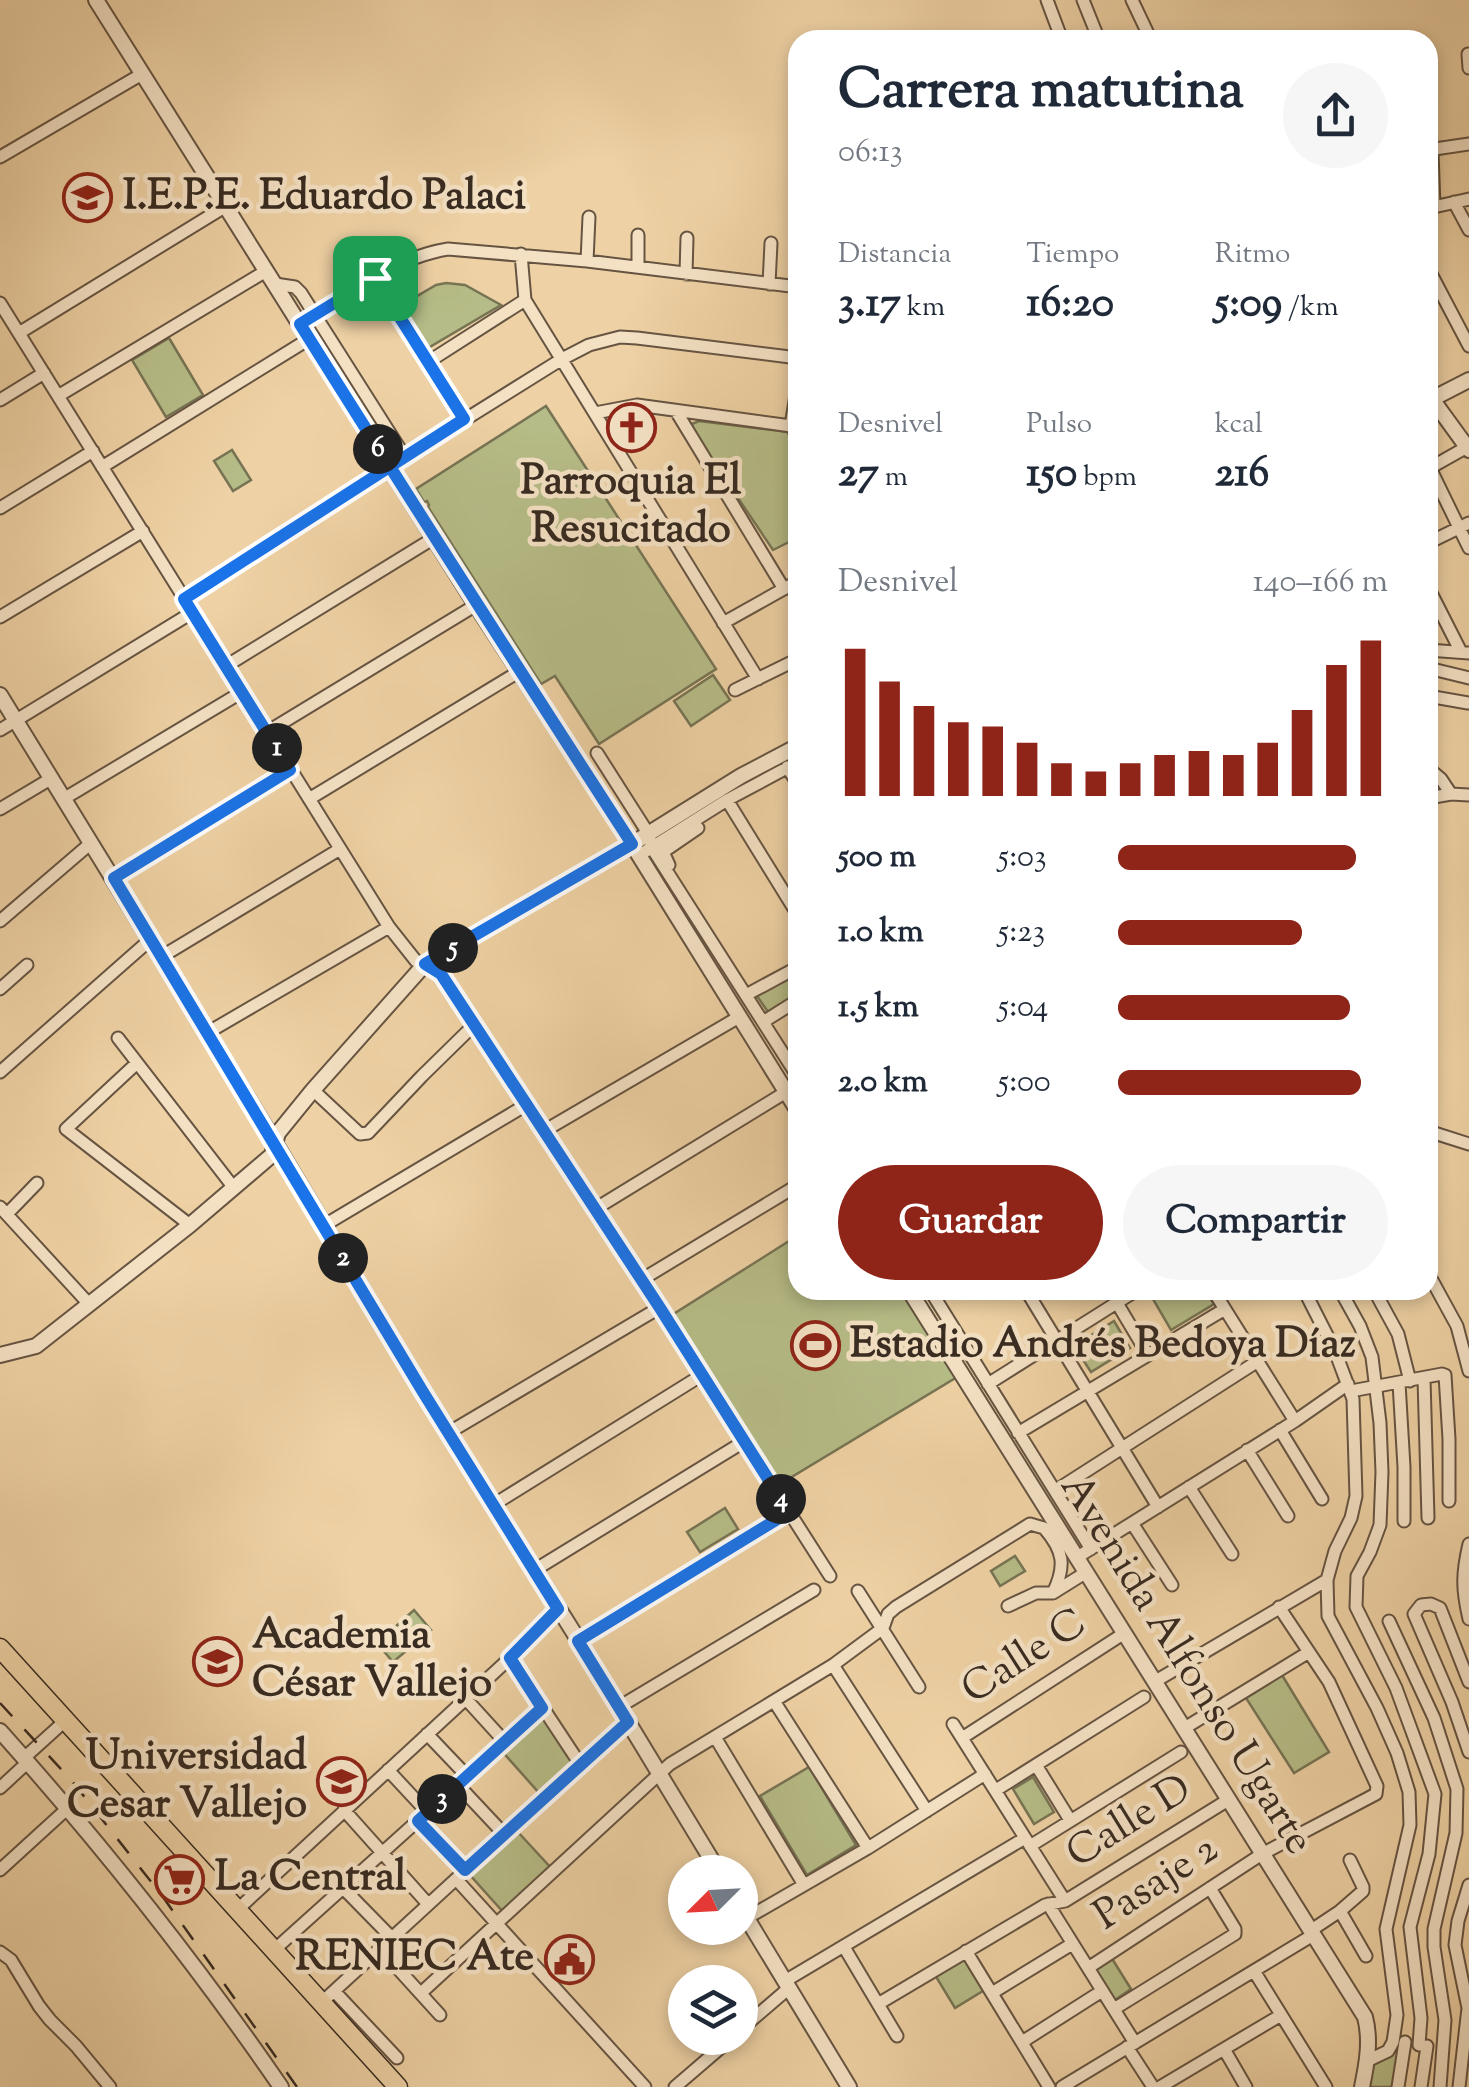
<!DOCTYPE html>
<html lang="es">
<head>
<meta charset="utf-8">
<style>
	body { margin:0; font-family:"Sorts Mill Goudy",serif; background:#f6f6f7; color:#1f2937; height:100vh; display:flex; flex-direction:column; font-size:38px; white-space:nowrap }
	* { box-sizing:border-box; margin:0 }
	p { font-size:32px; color:#747a83 }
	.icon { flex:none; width:55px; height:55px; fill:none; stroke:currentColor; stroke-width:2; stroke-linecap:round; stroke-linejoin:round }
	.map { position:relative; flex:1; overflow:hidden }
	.panel { position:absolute; left:788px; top:30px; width:650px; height:1270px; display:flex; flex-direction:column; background:#fff; border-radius:30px; box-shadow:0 5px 15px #0003 }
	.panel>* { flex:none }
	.needle { width:65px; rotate:246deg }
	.buttons { position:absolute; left:668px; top:1855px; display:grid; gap:20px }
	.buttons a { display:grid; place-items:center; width:90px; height:90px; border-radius:50%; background:#fff; box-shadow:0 5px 15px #0003; font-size:50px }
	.pin { position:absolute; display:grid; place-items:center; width:85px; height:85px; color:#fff; margin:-42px; border-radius:20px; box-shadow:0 5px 15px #0006 }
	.km { position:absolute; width:50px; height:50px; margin:-25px; border-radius:50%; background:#222; color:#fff; font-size:28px; line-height:50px; text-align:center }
	.round { display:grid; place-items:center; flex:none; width:105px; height:105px; border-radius:52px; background:#f6f6f7 }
	.headline { display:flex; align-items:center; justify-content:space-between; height:170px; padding:0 50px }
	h1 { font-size:55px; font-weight:800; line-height:75px }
	.stats { display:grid; grid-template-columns:repeat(3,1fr); gap:15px; height:170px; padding:10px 50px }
	.stats div { display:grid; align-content:center }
	.stats b { font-size:42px; font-weight:800 }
	.stats small { font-size:28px; font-weight:400 }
	.stats p { font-size:28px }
	.chart { height:280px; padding:20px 50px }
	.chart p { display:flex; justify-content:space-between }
	.chart svg { width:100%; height:180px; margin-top:10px; stroke:#8f2418; stroke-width:6 }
	.primary-button { display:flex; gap:20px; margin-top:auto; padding:20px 50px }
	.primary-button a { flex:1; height:115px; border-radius:60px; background:#8f2418; color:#fff; font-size:40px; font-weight:800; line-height:115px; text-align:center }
	.primary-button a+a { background:#f6f6f7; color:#1f2937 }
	ul { padding:0 50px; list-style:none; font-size:32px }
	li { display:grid; grid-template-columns:160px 120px 1fr; align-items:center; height:75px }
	li i { height:25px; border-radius:12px; background:#8f2418 }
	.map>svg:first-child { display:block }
	.green { fill:#b6bc87; stroke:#777454; stroke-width:2.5 }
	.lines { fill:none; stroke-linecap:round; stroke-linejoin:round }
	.minor-casing { stroke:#665442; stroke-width:15 }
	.tertiary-casing { stroke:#665442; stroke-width:18 }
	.primary-casing { stroke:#382b21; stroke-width:21 }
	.minor { stroke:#f4e1c4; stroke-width:11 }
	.tertiary { stroke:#f4e1c4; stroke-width:14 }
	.primary { stroke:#eed1a4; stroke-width:18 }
	.rail { stroke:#382b21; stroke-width:2.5; stroke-dasharray:18 18; stroke-linecap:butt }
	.route-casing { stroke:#fff; stroke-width:20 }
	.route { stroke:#1a73e8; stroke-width:12 }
	.labels { text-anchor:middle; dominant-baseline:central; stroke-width:9; stroke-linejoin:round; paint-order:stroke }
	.poi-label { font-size:42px; font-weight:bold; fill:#382b21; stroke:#f4e1c4; text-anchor:start }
	.street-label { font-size:42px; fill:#382b21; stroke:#f4e1c4 }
</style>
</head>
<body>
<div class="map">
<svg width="1469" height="2087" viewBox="0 0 1469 2087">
	<rect width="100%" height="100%" fill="#eed1a4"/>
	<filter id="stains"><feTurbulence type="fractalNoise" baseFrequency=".002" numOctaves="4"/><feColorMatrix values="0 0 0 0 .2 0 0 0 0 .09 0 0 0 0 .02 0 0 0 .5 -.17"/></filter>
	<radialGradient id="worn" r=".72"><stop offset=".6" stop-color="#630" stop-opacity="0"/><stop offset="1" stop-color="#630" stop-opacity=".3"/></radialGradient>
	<path class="green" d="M446,283L465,285L501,305L428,348L402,305L436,285Z
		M169,338L203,395L166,417L132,360Z
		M546,406L716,669L599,744L555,676L541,684L428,507L429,505L427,501L424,502L416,489Z
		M699,421L789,432L797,448V538L773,550L691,428L692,424Z
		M232,450L251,480L233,491L214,461Z
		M713,675L730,700L691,726L674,701Z
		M797,971V994L768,1012L757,996Z
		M797,1236L798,1290H903L957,1377L780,1484L672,1315Z
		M1156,1290H1205L1214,1304L1171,1330L1150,1294Z
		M1114,1321L1130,1348L1091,1372L1074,1346Z
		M725,1508L738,1529L700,1552L687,1532Z
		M1015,1556L1025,1571L1000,1586L991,1571Z
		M414,1610L431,1630L393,1662L377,1643Z
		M1282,1675L1329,1752L1294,1773L1246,1698Z
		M542,1711L576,1761L540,1794L500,1749Z
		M809,1767L856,1845L807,1875L760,1796Z
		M1033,1777L1054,1812L1034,1824L1013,1789Z
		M517,1831L552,1869L504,1913L470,1875Z
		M966,1956L986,1989L955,2008L935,1975Z
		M1111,1957L1131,1989L1115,2000L1094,1968Z
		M1394,2049L1401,2050L1395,2087H1367L1370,2067Z"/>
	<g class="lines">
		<defs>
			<path id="minor" d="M1047,0L1062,40
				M1083,0L1099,40
				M1132,0L1151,40
				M1468,54L1469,68
				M1428,150L1469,144
				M1432,151L1434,207
				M0,157L142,74
				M1454,202L1469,230
				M1429,208L1469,199
				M521,254L525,300L758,679
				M587,261L589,217
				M638,267V235
				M1428,268L1469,346
				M686,274L687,238
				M375,278L464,419
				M275,284L295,287L301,293L405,457
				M769,284L771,243
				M0,303L389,927L416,961L441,975L659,1308L830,1576
				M300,324C343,296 396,257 448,249L587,261L798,287
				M19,333L226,206
				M428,362L525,300
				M798,382L791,426L798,437
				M58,396L266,271
				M0,400L44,373
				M676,411L784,589
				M595,413L637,405L791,426
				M102,467L309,339
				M1430,468L1469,548
				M1428,469L1467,447
				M0,508L93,451
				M1428,543L1469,523
				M1428,587L1461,652
				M185,599L389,467L562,359L589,345L620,337L637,338L798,358
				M0,617L143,531
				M723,623L798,581
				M1428,650L1469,653
				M226,666L434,538
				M1428,668L1469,678
				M735,690L798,659
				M1428,696L1468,703
				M0,730L193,612
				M267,732L476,605
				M597,753L648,833L652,848L798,1077
				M787,767L798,784
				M1428,768L1441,779L1451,794
				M65,798L242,692
				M1428,798L1451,794L1469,795
				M309,799L520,671
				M727,800L798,915
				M0,809L52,778
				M646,851L727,800L798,762
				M669,865L663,852L698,828
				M113,878L290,770
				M0,921L91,843
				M161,957L340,849
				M0,989L27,965
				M746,995L798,967
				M763,1022L798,1000
				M207,1033L389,927
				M118,1038L234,1188
				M137,1063L66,1129L190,1225
				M0,1072L151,939
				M313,1090L360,1134L368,1133L422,1076L474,1025
				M544,1131L739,1017
				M1428,1131L1469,1144
				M0,1207L89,1304
				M595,1209L786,1092
				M7,1214L37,1183
				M323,1226L526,1105
				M1428,1273L1457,1326L1469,1371
				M641,1280L798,1185
				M930,1290L1091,1549
				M1026,1290L1158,1507
				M1213,1290L1295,1421
				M1304,1290L1335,1351L1353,1399L1356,1496L1351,1518L1335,1551L1327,1580L1328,1616L1377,1708L1397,1753L1409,1792L1410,1825L1386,1929L1397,2015L1393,2042L1388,2051L1367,2061
				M1340,1290L1360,1326L1372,1357L1380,1423L1382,1472L1380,1525L1370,1552L1357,1576L1356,1607L1396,1688L1435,1794L1429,1854L1410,1927L1421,2018L1419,2045
				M1374,1290L1398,1334L1410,1381
				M1117,1303L1148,1355
				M1424,1379L1428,1518
				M1399,1383L1404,1467V1521
				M988,1384L1137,1290
				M1351,1391L1442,1374L1445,1375L1449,1439V1501
				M1280,1430L1322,1499
				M448,1433L659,1308
				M1018,1433L1225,1309
				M1247,1450L1288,1516
				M1189,1487L1232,1554
				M1055,1491L1258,1361
				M493,1505L702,1375
				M1132,1523L1172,1585
				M1469,1544C1462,1574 1462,1589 1469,1619
				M1076,1558L1295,1421L1348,1384
				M533,1571L745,1441
				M858,1591L919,1687
				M1008,1606L1036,1593H1053L1085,1573
				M1389,1621L1434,1718L1457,1789L1456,1833L1434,1929V1947L1445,2020L1440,2087
				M883,1628L888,1614L896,1607L1030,1524L1044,1528C1064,1551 1066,1566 1053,1593
				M579,1641L789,1511
				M510,1658L580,1764
				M833,1665L927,1811
				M1154,1682L1327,1580
				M1469,1682L1440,1608L1431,1604L1421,1605L1414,1614L1452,1702L1469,1752
				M465,1698L505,1742
				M774,1701L868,1848
				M619,1707L814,1590
				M953,1724L1065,1901
				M1183,1729L1309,1652
				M427,1734L467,1776
				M715,1737L804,1885
				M962,1738L1123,1634
				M24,1758L66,1720
				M1036,1765L1070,1820
				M388,1770L427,1812
				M458,1785L504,1834
				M0,1788L28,1762
				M996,1790L1144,1697
				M344,1810L428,1904
				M418,1821L465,1870
				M1030,1846L1181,1752
				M0,1870L69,1807
				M456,1879L645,2087
				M343,1888L392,1938
				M1048,1904L1135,2043
				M237,1910L510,1658L558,1609
				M1340,1911L1366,1956
				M747,1918L868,1848L985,1774
				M1310,1931L1340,1911L1363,1891V1887L1350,1860
				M844,1947L897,2036
				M380,1949L440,2015
				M273,1951L543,1708
				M966,1951L1049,2087
				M0,1952L11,1960L39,2006L50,2020L76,2046L110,2087
				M1088,1968L1262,1854L1376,1794L1377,1786L1329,1682L1279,1607
				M1254,1971L1326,2087
				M785,1981L1025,1838
				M334,1991L397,2058
				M421,1993L670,1764L833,1665L883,1628
				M992,1993L1072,1944
				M321,2003L627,1722
				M878,2004L1045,1905L1065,1901L1228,1800
				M1114,2009L1235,1934V1929L1210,1888
				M740,2030L789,1988
				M1022,2042L1102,1991
				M1127,2047L1153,2087
				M1224,2049L1246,2087
				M675,2087L732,2038
				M1062,2087L1313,1935
				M1160,2087L1281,2015
				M1398,2087L1405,2042
				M1421,2087L1427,2046
				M1459,2087L1468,2008L1455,1945L1458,1921L1469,1885"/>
			<path id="tertiary" d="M96,0L476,605L632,844L798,1111
				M1432,399L1469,450
				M1428,401L1469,380
				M0,695L275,1143L423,1392L579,1641L719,1872
				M909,1290L1365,2017C1371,2040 1367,2063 1362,2087
				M0,1355L36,1346L190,1225L272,1155L278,1133L313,1090L425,964L632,844L741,776L798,746
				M0,1731C101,1844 195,1962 281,2087
				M740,1907L849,2087"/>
			<path id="primary" d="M0,1648L398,2087"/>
		</defs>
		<use href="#minor" class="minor-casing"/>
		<use href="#tertiary" class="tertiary-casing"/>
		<use href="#primary" class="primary-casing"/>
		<use href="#minor" class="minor"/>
		<use href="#tertiary" class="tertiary"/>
		<use href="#primary" class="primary"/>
		<path class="rail" d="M0,1703L72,1781L163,1897L297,2087"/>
	</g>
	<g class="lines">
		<defs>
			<path id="route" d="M375,278L464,419L184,599L290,770L114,878L423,1392L558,1609L510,1658L542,1708L418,1821L465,1870L628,1722L578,1641L789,1512L660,1308L441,974L425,964L632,844C520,671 409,498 300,324L375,278"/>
		</defs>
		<use href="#route" class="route-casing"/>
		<use href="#route" class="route"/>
	</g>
	<defs>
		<symbol id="school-ring" viewBox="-11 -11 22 22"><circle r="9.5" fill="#f4e1c4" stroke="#8f2418" stroke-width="1.5"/><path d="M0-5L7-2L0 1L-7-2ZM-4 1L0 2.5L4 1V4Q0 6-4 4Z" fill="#8f2418"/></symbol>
		<symbol id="church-ring" viewBox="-11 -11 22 22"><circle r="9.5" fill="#f4e1c4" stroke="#8f2418" stroke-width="1.5"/><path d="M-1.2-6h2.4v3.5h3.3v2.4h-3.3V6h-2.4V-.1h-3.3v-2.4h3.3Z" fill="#8f2418"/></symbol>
		<symbol id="stadium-ring" viewBox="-11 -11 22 22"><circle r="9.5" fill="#f4e1c4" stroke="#8f2418" stroke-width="1.5"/><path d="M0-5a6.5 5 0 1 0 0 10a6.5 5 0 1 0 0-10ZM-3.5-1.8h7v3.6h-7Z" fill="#8f2418"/></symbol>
		<symbol id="university-ring" viewBox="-11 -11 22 22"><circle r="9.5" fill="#f4e1c4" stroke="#8f2418" stroke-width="1.5"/><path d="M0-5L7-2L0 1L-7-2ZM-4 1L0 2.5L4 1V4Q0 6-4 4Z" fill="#8f2418"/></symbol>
		<symbol id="supermarket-ring" viewBox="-11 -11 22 22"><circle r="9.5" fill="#f4e1c4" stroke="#8f2418" stroke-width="1.5"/><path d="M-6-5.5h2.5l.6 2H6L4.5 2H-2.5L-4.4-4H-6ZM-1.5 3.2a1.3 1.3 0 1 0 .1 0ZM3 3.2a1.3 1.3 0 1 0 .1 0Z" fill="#8f2418"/></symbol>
		<symbol id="civic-ring" viewBox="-11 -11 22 22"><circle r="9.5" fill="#f4e1c4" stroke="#8f2418" stroke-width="1.5"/><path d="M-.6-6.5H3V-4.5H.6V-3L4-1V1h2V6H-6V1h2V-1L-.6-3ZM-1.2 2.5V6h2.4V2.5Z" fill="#8f2418"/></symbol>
	</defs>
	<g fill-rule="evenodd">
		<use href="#school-ring" x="60" y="170" width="55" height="55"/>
		<use href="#church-ring" x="604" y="400" width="55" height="55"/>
		<use href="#stadium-ring" x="788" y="1318" width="55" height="55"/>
		<use href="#school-ring" x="190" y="1634" width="55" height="55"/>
		<use href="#university-ring" x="314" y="1754" width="55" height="55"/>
		<use href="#supermarket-ring" x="152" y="1852" width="55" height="55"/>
		<use href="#civic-ring" x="542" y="1932" width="55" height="55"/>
	</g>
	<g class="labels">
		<g class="poi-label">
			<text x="123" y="198">I.E.P.E. Eduardo Palaci</text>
			<text x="631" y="483" text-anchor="middle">Parroquia El<tspan x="631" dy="48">Resucitado</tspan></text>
			<text x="850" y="1346">Estadio Andrés Bedoya Díaz</text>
			<text x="252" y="1637">Academia<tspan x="252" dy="48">César Vallejo</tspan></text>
			<text x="307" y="1758" text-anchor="end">Universidad<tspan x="307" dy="48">Cesar Vallejo</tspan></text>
			<text x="215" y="1879">La Central</text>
			<text x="534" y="1959" text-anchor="end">RENIEC Ate</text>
		</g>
		<g class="street-label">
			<text transform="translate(1025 1658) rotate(-33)">Calle C</text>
			<text transform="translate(1185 1665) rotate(58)">Avenida Alfonso Ugarte</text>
			<text transform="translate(1130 1823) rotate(-32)">Calle D</text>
			<text transform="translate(1157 1884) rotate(-33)">Pasaje 2</text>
		</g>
	</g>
	<rect width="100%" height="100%" filter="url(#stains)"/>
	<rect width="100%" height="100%" fill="url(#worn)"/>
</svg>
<div class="buttons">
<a><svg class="needle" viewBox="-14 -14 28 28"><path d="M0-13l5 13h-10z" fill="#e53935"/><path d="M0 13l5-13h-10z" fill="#747a83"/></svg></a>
<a><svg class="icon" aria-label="layers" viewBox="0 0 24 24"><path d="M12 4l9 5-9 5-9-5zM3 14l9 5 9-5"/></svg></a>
</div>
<div class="pin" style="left:375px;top:278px;background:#1e9e55"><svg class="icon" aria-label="arrive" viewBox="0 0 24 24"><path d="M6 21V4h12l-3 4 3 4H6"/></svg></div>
<b class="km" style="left:277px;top:748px">1</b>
<b class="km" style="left:343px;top:1258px">2</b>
<b class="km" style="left:442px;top:1799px">3</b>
<b class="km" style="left:781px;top:1499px">4</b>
<b class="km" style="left:453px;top:948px">5</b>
<b class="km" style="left:378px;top:449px">6</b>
<section class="panel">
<div class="headline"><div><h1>Carrera matutina</h1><p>06:13</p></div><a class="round"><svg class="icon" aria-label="share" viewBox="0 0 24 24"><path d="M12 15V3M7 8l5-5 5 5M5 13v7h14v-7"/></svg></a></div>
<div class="stats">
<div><p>Distancia</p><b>3.17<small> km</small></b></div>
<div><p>Tiempo</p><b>16:20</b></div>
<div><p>Ritmo</p><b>5:09<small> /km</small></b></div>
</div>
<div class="stats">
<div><p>Desnivel</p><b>27<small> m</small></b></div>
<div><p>Pulso</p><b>150<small> bpm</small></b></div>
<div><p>kcal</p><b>216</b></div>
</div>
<div class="chart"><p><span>Desnivel</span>140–166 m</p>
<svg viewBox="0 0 160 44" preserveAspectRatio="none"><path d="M5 44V8M15 44V16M25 44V22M35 44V26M45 44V27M55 44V31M65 44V36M75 44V38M85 44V36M95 44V34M105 44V33M115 44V34M125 44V31M135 44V23M145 44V12M155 44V6"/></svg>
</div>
<ul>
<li><b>500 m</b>5:03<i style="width:88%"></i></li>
<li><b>1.0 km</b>5:23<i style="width:68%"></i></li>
<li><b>1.5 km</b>5:04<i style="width:86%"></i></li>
<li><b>2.0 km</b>5:00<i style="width:90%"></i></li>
</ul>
<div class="primary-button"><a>Guardar</a><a>Compartir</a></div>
</section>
</div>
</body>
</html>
